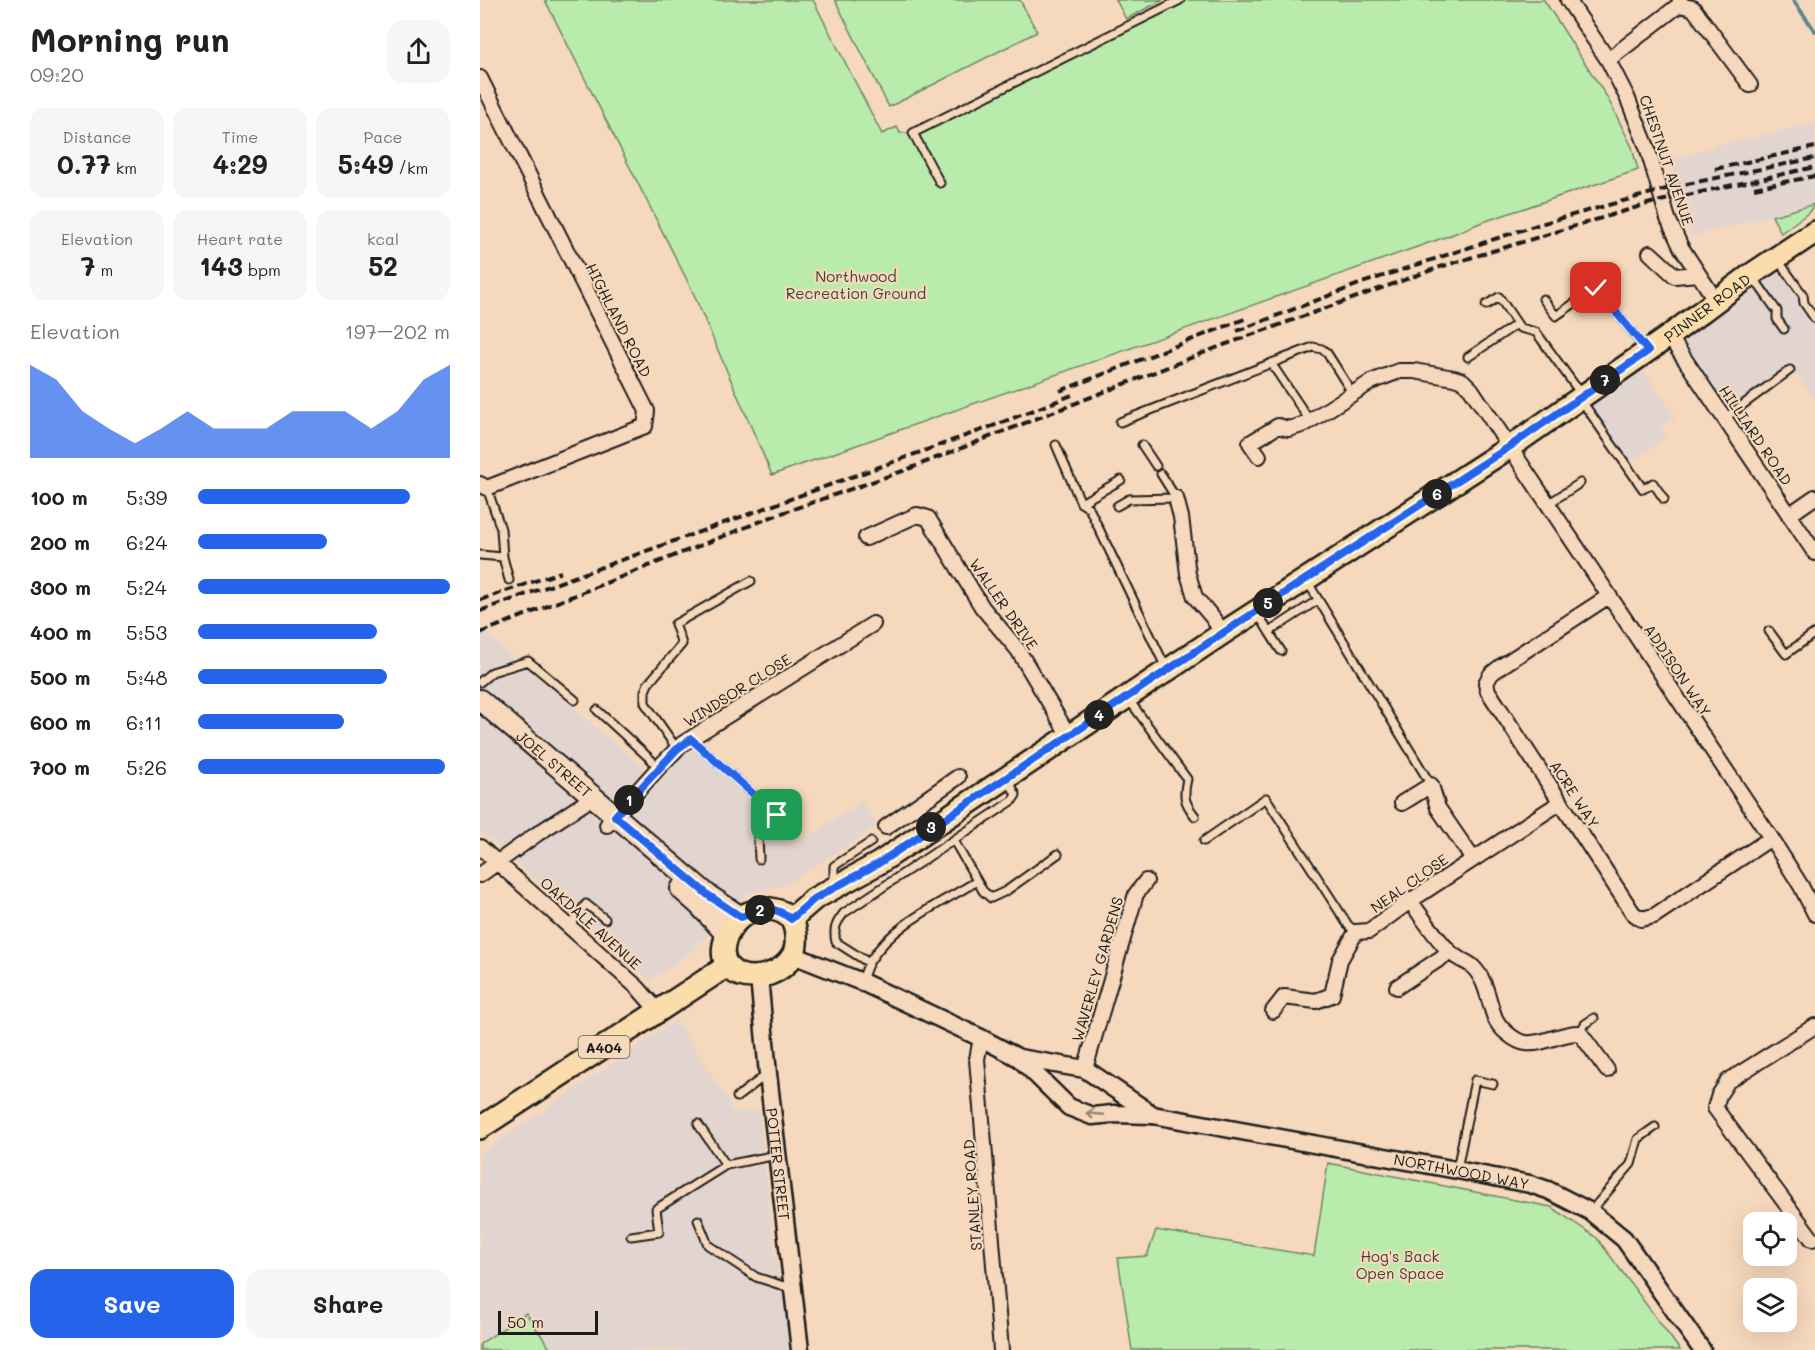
<!DOCTYPE html>
<html lang="en">
<head>
<meta charset="utf-8">
<style>
	body { margin:0; font-family:Mali,sans-serif; background:#f6f6f6; color:#202124; height:100vh; display:flex; flex-direction:column; font-size:22px; white-space:nowrap }
	* { box-sizing:border-box; margin:0 }
	p { font-size:20px; color:#757577 }
	.icon { flex:none; width:33px; height:33px; fill:none; stroke:currentColor; stroke-width:2; stroke-linecap:round; stroke-linejoin:round }
	.map { position:relative; flex:1; overflow:hidden }
	.sheet { display:flex; flex-direction:column; background:#fff; width:480px }
	.sheet>* { flex:none }
	.buttons { position:absolute; left:1263px; top:1212px; display:grid; gap:12px }
	.buttons a { display:grid; place-items:center; width:54px; height:54px; border-radius:12px; background:#fff; box-shadow:0 6px 24px #0002; font-size:30px }
	.scale { position:absolute; left:18px; bottom:15px; width:100px; box-sizing:border-box; padding-left:6px; border:3px solid #1c1c1c; border-top:0; font-size:16px; line-height:21px; white-space:nowrap; color:#1c1c1c; -webkit-text-stroke:4px #f6d8bc; paint-order:stroke }
	.pin { position:absolute; display:grid; place-items:center; width:51px; height:51px; color:#fff; margin:-26px; border-radius:12px; box-shadow:0 3px 9px #0006 }
	.km { position:absolute; width:30px; height:30px; margin:-15px; border-radius:50%; background:#222; color:#fff; font-size:16px; line-height:30px; text-align:center }
	.round { display:grid; place-items:center; flex:none; width:63px; height:63px; border-radius:18px; background:#f6f6f6 }
	.summary { display:flex; align-items:center; justify-content:space-between; height:102px; padding:0 30px }
	h1 { font-size:33px; font-weight:700; line-height:45px }
	.metrics { display:grid; grid-template-columns:repeat(3,1fr); gap:9px; height:102px; padding:6px 30px }
	.metrics div { display:grid; align-content:center; border-radius:15px; background:#f6f6f6; text-align:center }
	.metrics b { font-size:26px; font-weight:700 }
	.metrics small { font-size:16px; font-weight:400 }
	.metrics p { font-size:16px }
	.chart { height:168px; padding:12px 30px }
	.chart p { display:flex; justify-content:space-between }
	.chart svg { width:100%; height:108px; margin-top:6px; fill:#2563eb; opacity:.7 }
	.cta { display:flex; gap:12px; margin-top:auto; padding:12px 30px }
	.cta a { flex:1; height:69px; border-radius:18px; background:#2563eb; color:#fff; font-size:24px; font-weight:700; line-height:69px; text-align:center }
	.cta a+a { background:#f6f6f6; color:#202124 }
	ul { padding:0 30px; list-style:none; font-size:20px }
	li { display:grid; grid-template-columns:96px 72px 1fr; align-items:center; height:45px }
	li i { height:15px; border-radius:8px; background:#2563eb }
	main { display:flex; flex:1; min-height:0 }
	.map>svg:first-child { display:block }
	.built { fill:#e2d5d0 }
	.green { fill:#b9ecac; stroke:#6a8464; stroke-width:1.5 }
	.lines { fill:none; stroke-linecap:round; stroke-linejoin:round }
	.stream { stroke:#578690; stroke-width:4 }
	.service-casing { stroke:#1c1c1c; stroke-width:11 }
	.minor-casing { stroke:#1c1c1c; stroke-width:18 }
	.tertiary-casing { stroke:#1c1c1c; stroke-width:21 }
	.secondary-casing { stroke:#1c1c1c; stroke-width:24 }
	.primary-casing { stroke:#1c1c1c; stroke-width:26 }
	.service { stroke:#f6d8bc; stroke-width:7 }
	.minor { stroke:#f6d8bc; stroke-width:14 }
	.tertiary { stroke:#f6d8bc; stroke-width:16 }
	.secondary { stroke:#f6d8bc; stroke-width:20 }
	.primary { stroke:#faddab; stroke-width:21 }
	.rail { stroke:#1c1c1c; stroke-width:4; stroke-dasharray:9 4.5; stroke-linecap:butt }
	.oneway { stroke:#948374 }
	.route-casing { stroke:#fff; stroke-width:12 }
	.route { stroke:#2563eb; stroke-width:8 }
	.labels { text-anchor:middle; dominant-baseline:central; stroke-width:4.5; stroke-linejoin:round; paint-order:stroke }
	.shield { fill:#f6d8bc; stroke:#5d544c; stroke-width:1.5 }
	.shield-label { font-size:14px; font-weight:bold; fill:#1c1c1c }
	.street-label { font-size:15px; fill:#1c1c1c; stroke:#f6d8bc }
	.park-label { font-size:15px; fill:#3b4639; stroke:#f6d8bc }
</style>
</head>
<body>
<main>
<section class="sheet">
<div class="summary"><div><h1>Morning run</h1><p>09:20</p></div><a class="round"><svg class="icon" aria-label="share" viewBox="0 0 24 24"><path d="M12 15V3M7 8l5-5 5 5M5 13v7h14v-7"/></svg></a></div>
<div class="metrics">
<div><p>Distance</p><b>0.77<small> km</small></b></div>
<div><p>Time</p><b>4:29</b></div>
<div><p>Pace</p><b>5:49<small> /km</small></b></div>
</div>
<div class="metrics">
<div><p>Elevation</p><b>7<small> m</small></b></div>
<div><p>Heart rate</p><b>143<small> bpm</small></b></div>
<div><p>kcal</p><b>52</b></div>
</div>
<div class="chart"><p><span>Elevation</span>197–202 m</p>
<svg viewBox="0 0 160 44" preserveAspectRatio="none"><path d="M0 44V6L10 12L20 25L30 32L40 38L50 32L60 25L70 32L80 32L90 32L100 25L110 25L120 25L130 32L140 25L150 12L160 6V44z"/></svg>
</div>
<ul>
<li><b>100 m</b>5:39<i style="width:84%"></i></li>
<li><b>200 m</b>6:24<i style="width:51%"></i></li>
<li><b>300 m</b>5:24<i style="width:100%"></i></li>
<li><b>400 m</b>5:53<i style="width:71%"></i></li>
<li><b>500 m</b>5:48<i style="width:75%"></i></li>
<li><b>600 m</b>6:11<i style="width:58%"></i></li>
<li><b>700 m</b>5:26<i style="width:98%"></i></li>
</ul>
<div class="cta"><a>Save</a><a>Share</a></div>
</section>
<div class="map">
<svg width="1335" height="1350" viewBox="0 0 1335 1350">
	<rect width="100%" height="100%" fill="#f6d8bc"/>
	<filter id="ink" filterUnits="userSpaceOnUse"><feTurbulence type="fractalNoise" baseFrequency=".0167" numOctaves="2"/><feDisplacementMap in="SourceGraphic" scale="12" xChannelSelector="R" yChannelSelector="G"/><feConvolveMatrix kernelMatrix="1 2 1 2 8 2 1 2 1" color-interpolation-filters="sRGB"/></filter>
	<g filter="url(#ink)">
		<path class="built" d="M1335,123V204L1211,237L1201,211L1205,209L1189,160L1239,145Z
			M1294,259L1335,315V399L1312,371L1238,425L1187,351L1162,369L1196,417L1180,428L1187,438L1140,467L1104,415L1093,403Z
			M0,628L179,781L196,760L216,748L288,812L313,846L382,801L398,826L306,885L267,893L215,949L170,981L0,831Z
			M196,1020L249,1101L251,1112L279,1109L296,1262L304,1301L311,1350H0V1153Z"/>
		<path class="green" d="M65,0H333L402,134L417,127L420,133H433L700,0H1064L1127,97L1152,147L1158,170L1000,223L971,235L292,475L211,288Z
			M355,0H540L557,32L409,107Z
			M636,0H683L646,19Z
			M1335,204L1328,213L1301,233L1292,216Z
			M848,1163L1071,1207L1117,1238L1200,1350H652L638,1258L667,1256L676,1230L834,1256Z
			M46,1313L71,1350H0V1344Z"/>
		<g class="lines">
			<path class="stream" d="M1313,0L1335,31"/>
			<defs>
				<path id="service" d="M460,183L433,133L700,0
					M1298,260L1323,295L1324,303L1335,319
					M1273,277L1297,311V319L1304,329
					M1063,299L1076,316L1116,288L1166,349
					M1006,305L1019,297L1040,328L1056,332L1101,394
					M988,357L1037,324
					M791,363L830,421
					M1101,400L1163,489L1173,483L1184,499
					M1245,418L1310,370
					M640,422L833,347L842,349L847,353L873,394
					M576,445L601,503L609,508L686,668
					M662,445L676,466
					M681,474L696,498
					M601,503L641,480
					M1068,504L1100,483
					M637,506L649,499L696,498
					M0,555L23,557L21,529L7,488
					M23,557L29,580
					M827,581L951,785
					M778,614L789,632L838,600
					M1289,631L1306,654L1335,633
					M789,632L801,651
					M0,682L12,672L48,661L95,700
					M649,700L707,779C703,797 704,802 715,816
					M117,710L179,767
					M211,739L297,815L278,836L279,859
					M197,749L165,703V691L168,684L202,644L195,624L271,581
					M474,841L503,891L511,898L526,891L578,854
					M724,841L786,798L868,925L876,932
					M354,885V866L391,842
					M90,926L106,904L125,919
					M389,963L356,942C353,929 356,923 364,913L532,801L536,795L528,779
					M382,982C384,975 386,967 390,961C414,923 460,904 497,881
					M1100,1033L1105,1024L1114,1018
					M257,1097L286,1075
					M218,1124L246,1165
					M977,1169L995,1080L1013,1084
					M1111,1211L1151,1164L1158,1139L1175,1127
					M218,1220L228,1245L276,1277L313,1289
					M151,1236L179,1232L176,1209L246,1165L297,1155"/>
				<path id="minor" d="M1088,0L1128,60L1147,97L1167,147L1188,219L1201,247L1236,301
					M1199,5L1213,8L1270,85
					M1128,60L1199,5L1200,0
					M0,78L167,411L165,426L7,488L0,484
					M1170,253L1195,276L1218,274
					M1189,336L1335,553
					M779,456L770,443L798,426L809,429L825,424L891,382L919,371H934L974,378L983,381L991,389L1291,838L1321,886L1335,914
					M696,498L701,517L708,574L715,597L732,617L743,633
					M1309,515L1335,497
					M386,538L437,515L448,518L502,607L538,650L589,736
					M1129,596L1020,667L1011,674L1006,683L1008,691L1153,913L1161,919L1174,916L1291,838
					M922,803L951,785L958,808L993,859
					M127,825L179,767L202,744L393,624
					M406,827L478,777
					M0,847L158,988L178,1011
					M0,875L57,834L103,804L112,795
					M930,901C943,918 955,937 970,952C976,959 987,961 993,967C1007,981 1008,1001 1015,1018C1019,1028 1035,1042 1046,1043C1064,1045 1081,1032 1100,1033L1127,1070
					M917,987L970,952
					M793,1011L804,997L836,1001L852,995L860,960L876,932L889,931L930,901L1081,802
					M501,1038L497,1059L521,1350
					M605,1069L656,894L666,881
					M1332,1239L1235,1108L1239,1095L1248,1081L1335,1026"/>
				<g id="tertiary">
					<path id="s1" d="M313,955L382,982L501,1038L539,1058L589,1107L612,1116L633,1114L673,1115L977,1170L1050,1184L1068,1190L1111,1212L1144,1239L1222,1350"/>
					<path id="s2" d="M279,977L288,1074L320,1350"/>
					<path d="M539,1058L605,1069L673,1115"/>
				</g>
				<g id="secondary">
					<path id="s3" d="M0,700L228,895L261,917"/>
					<path d="M201,889L219,905L246,934"/>
				</g>
				<g id="primary">
					<path d="M291,909C298,910 306,913 311,919C317,928 318,946 313,955C303,973 278,981 260,975C233,965 243,932 260,918C268,911 281,910 291,909Z"/>
					<path id="s4" d="M311,919L334,899L399,863L743,633L1030,447L1189,336L1272,274L1335,232"/>
					<path d="M0,1128L247,966"/>
				</g>
			</defs>
			<use href="#service" class="service-casing"/>
			<use href="#minor" class="minor-casing"/>
			<use href="#tertiary" class="tertiary-casing"/>
			<use href="#secondary" class="secondary-casing"/>
			<use href="#primary" class="primary-casing"/>
			<use href="#service" class="service"/>
			<use href="#minor" class="minor"/>
			<use href="#tertiary" class="tertiary"/>
			<use href="#secondary" class="secondary"/>
			<use href="#primary" class="primary"/>
			<path class="rail" d="M1235,169L1335,147
				M1274,188L1335,176
				M757,331L882,283L1060,224L1197,186L1335,158
				M580,391L767,318
				M0,600L81,572
				M0,611L510,427L595,394
				M0,633L299,514L423,471L741,346L960,267L1171,203L1335,167"/>
		</g>
		<defs><path id="oneway-shaft" d="M-6 0H5M1.5-3L5.5 0L1.5 3" fill="none" stroke-width="1.6" stroke-linecap="round" stroke-linejoin="round" transform="scale(1.5)"/></defs>
		<use class="oneway" href="#oneway-shaft" transform="translate(615 1114) rotate(-175)"/>
	</g>
	<g class="lines" filter="url(#ink)">
		<defs>
			<path id="route" d="M297,815L211,739L197,749L135,816L228,895L261,917C282,909 293,904 311,919L334,899L399,863L743,633L1029,447L1168,351L1116,288"/>
		</defs>
		<use href="#route" class="route-casing"/>
		<use href="#route" class="route"/>
	</g>
	<g class="labels">
		<rect class="shield" x="98.5" y="1036" width="51" height="22" rx="4.5"/>
		<g class="shield-label">
			<text x="124" y="1047">A404</text>
		</g>
		<g class="street-label">
			<text transform="translate(1187 160) rotate(71)">CHESTNUT AVENUE</text>
			<text stroke="none"><textPath href="#s4" startOffset="1102">PINNER ROAD</textPath></text>
			<text transform="translate(139 320) rotate(63)">HIGHLAND ROAD</text>
			<text transform="translate(1276 435) rotate(56)">HILLIARD ROAD</text>
			<text transform="translate(524 604) rotate(55)">WALLER DRIVE</text>
			<text transform="translate(1198 670) rotate(56)">ADDISON WAY</text>
			<text transform="translate(257 690) rotate(-32)">WINDSOR CLOSE</text>
			<text stroke="none"><textPath href="#s3" startOffset="98">JOEL STREET</textPath></text>
			<text transform="translate(1095 794) rotate(57)">ACRE WAY</text>
			<text transform="translate(929 883) rotate(-35)">NEAL CLOSE</text>
			<text transform="translate(111 923) rotate(42)">OAKDALE AVENUE</text>
			<text transform="translate(617 969) rotate(-74)">WAVERLEY GARDENS</text>
			<text stroke="none"><textPath href="#s2" startOffset="188">POTTER STREET</textPath></text>
			<text stroke="none"><textPath href="#s1" startOffset="718">NORTHWOOD WAY</textPath></text>
			<text transform="translate(492 1195) rotate(-94)">STANLEY ROAD</text>
		</g>
		<g class="park-label">
			<text x="376" y="276">Northwood<tspan x="376" dy="17">Recreation Ground</tspan></text>
			<text x="920" y="1256">Hog's Back<tspan x="920" dy="17">Open Space</tspan></text>
		</g>
	</g>
</svg>
<div class="buttons">
<a><svg class="icon" aria-label="locate" viewBox="0 0 24 24"><circle cx="12" cy="12" r="6"/><path d="M12 2v4M12 18v4M2 12h4M18 12h4"/></svg></a>
<a><svg class="icon" aria-label="layers" viewBox="0 0 24 24"><path d="M12 4l9 5-9 5-9-5zM3 14l9 5 9-5"/></svg></a>
</div>
<div class="scale">50 m</div>
<div class="pin" style="left:297px;top:815px;background:#1e9e55"><svg class="icon" aria-label="arrive" viewBox="0 0 24 24"><path d="M6 21V4h12l-3 4 3 4H6"/></svg></div>
<div class="pin" style="left:1116px;top:288px;background:#d93025"><svg class="icon" aria-label="check" viewBox="0 0 24 24"><path d="M5 12l5 5 9-10"/></svg></div>
<b class="km" style="left:149px;top:800px">1</b>
<b class="km" style="left:280px;top:910px">2</b>
<b class="km" style="left:451px;top:827px">3</b>
<b class="km" style="left:619px;top:715px">4</b>
<b class="km" style="left:788px;top:603px">5</b>
<b class="km" style="left:957px;top:494px">6</b>
<b class="km" style="left:1125px;top:380px">7</b>
</div>
</main>
</body>
</html>
